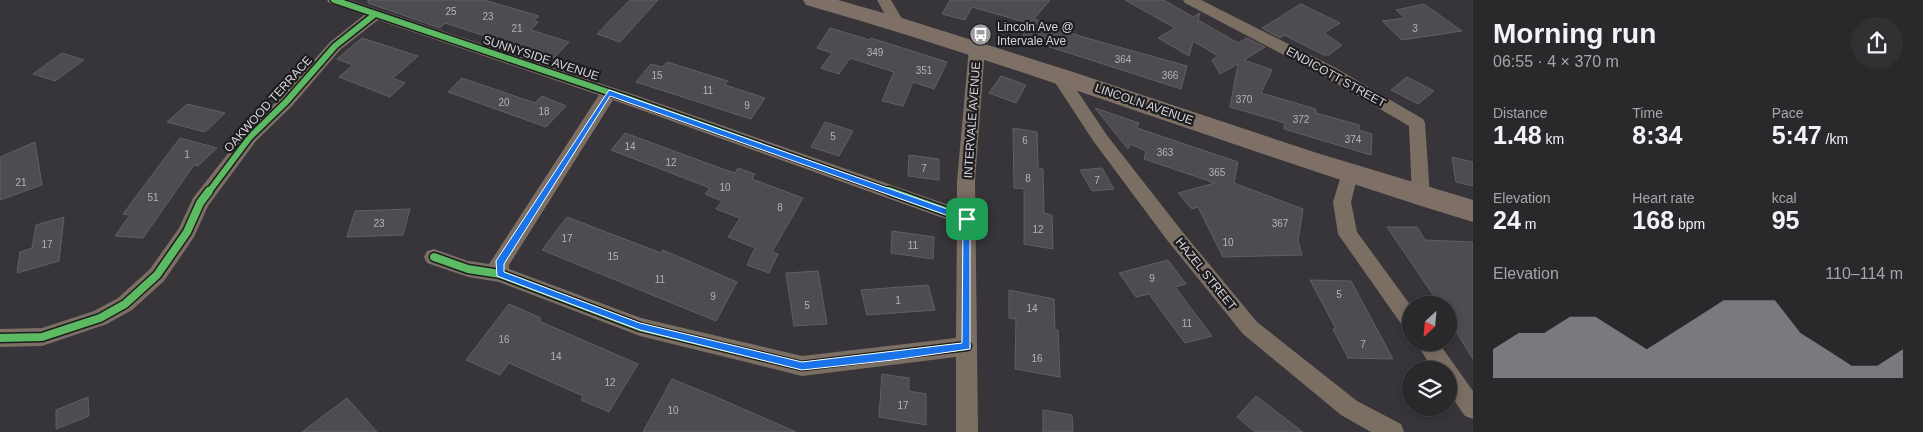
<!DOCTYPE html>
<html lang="en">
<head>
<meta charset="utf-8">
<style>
	body { margin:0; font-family:Arial,sans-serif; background:#313033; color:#f1f3f6; height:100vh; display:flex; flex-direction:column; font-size:19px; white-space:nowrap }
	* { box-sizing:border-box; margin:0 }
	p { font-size:16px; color:#a5a6a9 }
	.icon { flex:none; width:28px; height:28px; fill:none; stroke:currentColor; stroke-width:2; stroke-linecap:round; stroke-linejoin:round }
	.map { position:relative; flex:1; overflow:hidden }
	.side { display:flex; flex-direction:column; background:#29282b; width:450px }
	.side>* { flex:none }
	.needle { width:32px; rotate:206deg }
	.buttons { position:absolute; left:1402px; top:296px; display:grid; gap:10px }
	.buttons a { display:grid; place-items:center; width:55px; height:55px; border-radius:50%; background:#29282b; box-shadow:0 2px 8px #0003,0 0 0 1px #454447; font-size:25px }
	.pin { position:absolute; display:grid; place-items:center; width:42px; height:42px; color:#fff; margin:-21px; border-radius:10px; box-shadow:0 2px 8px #0006 }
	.round { display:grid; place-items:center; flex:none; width:52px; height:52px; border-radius:26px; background:#313033 }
	.headline { display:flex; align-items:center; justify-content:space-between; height:85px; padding:0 20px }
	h1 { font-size:28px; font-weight:800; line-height:38px }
	.figures { display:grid; grid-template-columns:repeat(3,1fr); gap:8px; height:85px; padding:5px 20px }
	.figures div { display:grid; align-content:center }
	.figures b { font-size:25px; font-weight:800 }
	.figures small { font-size:14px; font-weight:400 }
	.figures p { font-size:14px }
	.chart { height:140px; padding:10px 20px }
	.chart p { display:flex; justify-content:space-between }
	.chart svg { width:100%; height:90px; margin-top:5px; fill:#9e9ca1; opacity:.7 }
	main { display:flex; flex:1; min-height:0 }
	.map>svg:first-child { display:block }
	.building { fill:#4e4c50; stroke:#615f62 }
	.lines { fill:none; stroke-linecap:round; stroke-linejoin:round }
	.minor { fill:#7b6f64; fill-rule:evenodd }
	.secondary { fill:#7e7066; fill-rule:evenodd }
	.cycleway-far1-casing { stroke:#1d1c1f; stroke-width:9 }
	.cycleway-casing { stroke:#1d1c1f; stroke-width:11 }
	.cycleway-far1 { stroke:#5cba63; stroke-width:6 }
	.cycleway { stroke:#5cba63; stroke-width:8 }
	.route { fill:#1a73e8; stroke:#fff; fill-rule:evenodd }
	.labels { text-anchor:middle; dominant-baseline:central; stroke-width:4.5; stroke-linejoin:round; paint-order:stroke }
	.number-label { font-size:10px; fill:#b4b2b7 }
	.poi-label { font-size:12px; fill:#d6d4d9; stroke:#1d1c1f; text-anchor:start }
	.street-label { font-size:12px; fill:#d6d4d9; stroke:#1d1c1f }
</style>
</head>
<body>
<main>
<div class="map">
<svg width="1473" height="432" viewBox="0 0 1473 432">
	<rect width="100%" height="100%" fill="#373539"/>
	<path class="building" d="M368,0H484L539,16L534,21L538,22L531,30L569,42L554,58L445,23L440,28L368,3Z
		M630,0H658L620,42L597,34Z
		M950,0H1050L1034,19L1083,37L1187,66L1181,89L1022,38L1028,23L972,7L965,20L942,14Z
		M1125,0H1164L1193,17L1200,13L1198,20L1238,43L1247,38L1265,47L1244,60L1272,70L1261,93L1316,109V113L1359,125V130L1372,134L1371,155L1284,129L1285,123L1230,107L1238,64L1220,74L1212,60L1218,56L1193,41L1189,56L1158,38L1175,28Z
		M1301,4L1340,23L1324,33L1342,45L1329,55H1324L1284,35L1280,38L1262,28Z
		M1424,4L1462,31L1402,40L1382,21L1405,18L1396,10Z
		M830,28L870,40L871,38L947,62L934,89L913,82L903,106L882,101L894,72L850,58L839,74L821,68L832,53L817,48Z
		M362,38L418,56L393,78L405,83L390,97L339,77L353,65L337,59Z
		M62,53L84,60L55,81L33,74Z
		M667,62L728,81L725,85L765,98L751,119L636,82L651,64L662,67Z
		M1001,76L1026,85L1016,103L989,93Z
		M1407,77L1434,91L1418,104L1391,90Z
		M462,78L535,103L542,96L566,106L546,127L448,92Z
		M187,104L225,113L205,132L167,122Z
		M1095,108L1139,123L1137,128L1238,162L1234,183L1303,209L1298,241L1302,255L1223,257L1198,207L1192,209L1178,193L1215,183L1144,159L1146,151L1130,144L1128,149Z
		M825,122L853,131L839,156L811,147Z
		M1013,128L1037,132L1038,168L1043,169L1044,213L1052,215L1053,249L1024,244V189L1014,188Z
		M625,133L723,169L735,173L738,168L755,174L752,179L803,198L772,252L778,254L769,273L747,265L755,248L728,237L740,218L716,209L722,201L705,194L710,188L611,150Z
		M180,138L217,148L198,166L194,165L143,238L115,236L130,215L123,214Z
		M35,142L42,185L0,200V157Z
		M909,155L939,159V180L908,176Z
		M1452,157L1473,162V186L1456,182Z
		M1102,168L1114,189L1092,191L1080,170Z
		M410,209L403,235L347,237L355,211Z
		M64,217L59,261L17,273L20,252L32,248L36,225Z
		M567,217L661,253L663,250L737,282L716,321L542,250Z
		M1387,227H1417L1425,240L1473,242V359L1449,320V305H1440Z
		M892,231L934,237L933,259L891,253Z
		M1168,260L1186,284L1175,287L1212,336L1185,343L1149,294L1136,297L1119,273Z
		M818,271L827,324L794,326L786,273Z
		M1310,280L1351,281L1393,359L1348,358L1333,329H1336Z
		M928,285L935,310L867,315L861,290Z
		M1009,290L1054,299L1055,330H1058L1060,377L1015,369L1016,319L1009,318Z
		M509,304L541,318L539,321L638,364L609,412L581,400L583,396L509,363L500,375L466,360Z
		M882,374L909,378V391L926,394V425L879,417Z
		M672,379L716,397L796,432H643Z
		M1256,396L1303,432H1255L1237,417Z
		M88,397L89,416L56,429V410Z
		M347,398L377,432H302Z
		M1043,410L1072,415L1073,432H1043Z"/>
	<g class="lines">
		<path class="minor" d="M327,0H349L638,96L957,208V181L969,48L971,44H983L985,48L975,181L978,432H956V357L802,376L640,336L499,282L468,277L427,263L424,257L427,251L434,249L468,261L489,264L599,95L378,20L340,50L292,106L256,141L208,206L194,237L164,281L132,310L107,324L42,346L0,347V329L42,328L94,311L118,298L150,269L179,228L193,198L244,133L280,98L330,42L364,15L329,3ZM613,100L957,223L956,338L802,356L641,318L509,269V265Z
			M877,0H891L905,24L902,27H892Z
			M1183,0H1201L1334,67L1423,119L1425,123L1430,196L1427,201L1421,203L1415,201L1412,196L1409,126L1322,75L1185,3Z
			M1058,70L1064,71L1106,134L1181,230L1257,322L1357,401L1401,424L1404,432H1371L1341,415L1243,334L1167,240L1094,142L1050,75L1052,71Z
			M1349,167L1355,169L1358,174L1351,202L1357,232L1411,306V331L1404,328L1338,234L1333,202L1343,169Z
			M1416,342H1438L1473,391V419L1465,416L1449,393V370H1433Z"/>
		<path class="secondary" d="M803,0H838L905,19L1070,71L1317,153L1473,200V222C1249,154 1031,69 806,5Z"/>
		<defs>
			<path id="cycleway-far1" d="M334,0L632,100L893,193
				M208,193L250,137L286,102L335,46L374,15"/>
			<path id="cycleway" d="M889,191L967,219
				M434,257L468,269L500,274L640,327L802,366L967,346
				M0,338L42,337L100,318L125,304L157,275L187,232L200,203L209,191"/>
		</defs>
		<use href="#cycleway-far1" class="cycleway-far1-casing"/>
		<use href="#cycleway" class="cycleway-casing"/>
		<use href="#cycleway-far1" class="cycleway-far1"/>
		<use href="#cycleway" class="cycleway"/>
	</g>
	<path class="route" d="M609,90L970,217V349L893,360L802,370L640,330L497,276L496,261ZM610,96L963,221L962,343L802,362L640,323L504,272V264Z"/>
	<defs>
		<symbol id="bus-disc" viewBox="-11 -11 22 22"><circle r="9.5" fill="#9e9ca1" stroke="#1d1c1f"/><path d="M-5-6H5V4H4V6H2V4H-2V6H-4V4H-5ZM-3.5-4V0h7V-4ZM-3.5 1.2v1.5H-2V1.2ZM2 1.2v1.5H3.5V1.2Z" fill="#fff"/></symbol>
	</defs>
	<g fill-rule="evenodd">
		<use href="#bus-disc" x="968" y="22" width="25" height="25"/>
	</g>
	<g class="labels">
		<g class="number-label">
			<text x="451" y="11">25</text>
			<text x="488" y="16">23</text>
			<text x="517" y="28">21</text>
			<text x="1415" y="28">3</text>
			<text x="875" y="52">349</text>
			<text x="1123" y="59">364</text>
			<text x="924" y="70">351</text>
			<text x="657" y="75">15</text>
			<text x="1170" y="75">366</text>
			<text x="708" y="90">11</text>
			<text x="1244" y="99">370</text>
			<text x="504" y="102">20</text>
			<text x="747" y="105">9</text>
			<text x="544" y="111">18</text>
			<text x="1301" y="119">372</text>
			<text x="833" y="136">5</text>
			<text x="1353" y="139">374</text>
			<text x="1025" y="140">6</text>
			<text x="630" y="146">14</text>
			<text x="1165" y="152">363</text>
			<text x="187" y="154">1</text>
			<text x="671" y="162">12</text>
			<text x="924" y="168">7</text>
			<text x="1217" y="172">365</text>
			<text x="1028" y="178">8</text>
			<text x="1097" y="180">7</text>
			<text x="21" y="182">21</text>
			<text x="725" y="187">10</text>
			<text x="153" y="197">51</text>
			<text x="780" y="207">8</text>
			<text x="379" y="223">23</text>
			<text x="1280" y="223">367</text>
			<text x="1038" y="229">12</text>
			<text x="567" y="238">17</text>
			<text x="1228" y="242">10</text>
			<text x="47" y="244">17</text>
			<text x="913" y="245">11</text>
			<text x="613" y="256">15</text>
			<text x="1152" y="278">9</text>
			<text x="660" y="279">11</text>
			<text x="1339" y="294">5</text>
			<text x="713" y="296">9</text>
			<text x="898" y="300">1</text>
			<text x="807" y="305">5</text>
			<text x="1032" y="308">14</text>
			<text x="1187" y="323">11</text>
			<text x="504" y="339">16</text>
			<text x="1363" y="344">7</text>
			<text x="556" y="356">14</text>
			<text x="1037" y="358">16</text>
			<text x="610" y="382">12</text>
			<text x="903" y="405">17</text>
			<text x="673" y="410">10</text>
		</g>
		<g class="poi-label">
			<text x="997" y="27">Lincoln Ave @<tspan x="997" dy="14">Intervale Ave</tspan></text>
		</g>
		<g class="street-label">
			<text transform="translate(541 58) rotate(18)">SUNNYSIDE AVENUE</text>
			<text transform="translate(1336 77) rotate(29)">ENDICOTT STREET</text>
			<text transform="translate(268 104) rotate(-48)">OAKWOOD TERRACE</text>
			<text transform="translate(1144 104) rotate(19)">LINCOLN AVENUE</text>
			<text transform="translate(972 120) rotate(-86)">INTERVALE AVENUE</text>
			<text transform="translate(1206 274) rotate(51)">HAZEL STREET</text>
		</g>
	</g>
</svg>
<div class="buttons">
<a><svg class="needle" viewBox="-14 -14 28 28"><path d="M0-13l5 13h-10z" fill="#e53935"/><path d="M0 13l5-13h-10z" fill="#a5a6a9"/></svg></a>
<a><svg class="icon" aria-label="layers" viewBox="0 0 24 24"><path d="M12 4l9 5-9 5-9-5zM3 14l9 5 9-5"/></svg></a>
</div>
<div class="pin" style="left:967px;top:219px;background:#1e9e55"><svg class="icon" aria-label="arrive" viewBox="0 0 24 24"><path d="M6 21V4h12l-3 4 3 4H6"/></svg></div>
</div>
<section class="side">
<div class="headline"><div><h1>Morning run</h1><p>06:55 · 4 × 370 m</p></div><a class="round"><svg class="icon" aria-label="share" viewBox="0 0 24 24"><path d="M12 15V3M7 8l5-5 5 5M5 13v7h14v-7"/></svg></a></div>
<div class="figures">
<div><p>Distance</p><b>1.48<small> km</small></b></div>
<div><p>Time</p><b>8:34</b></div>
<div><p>Pace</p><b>5:47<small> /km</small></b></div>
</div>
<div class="figures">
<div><p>Elevation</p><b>24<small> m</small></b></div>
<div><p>Heart rate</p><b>168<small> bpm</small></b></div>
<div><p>kcal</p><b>95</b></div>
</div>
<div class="chart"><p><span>Elevation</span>110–114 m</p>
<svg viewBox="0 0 160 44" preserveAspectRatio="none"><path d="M0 44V30L10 22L20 22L30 14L40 14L50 22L60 30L70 22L80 14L90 6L100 6L110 6L120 22L130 30L140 38L150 38L160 30V44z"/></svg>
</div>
</section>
</main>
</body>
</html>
